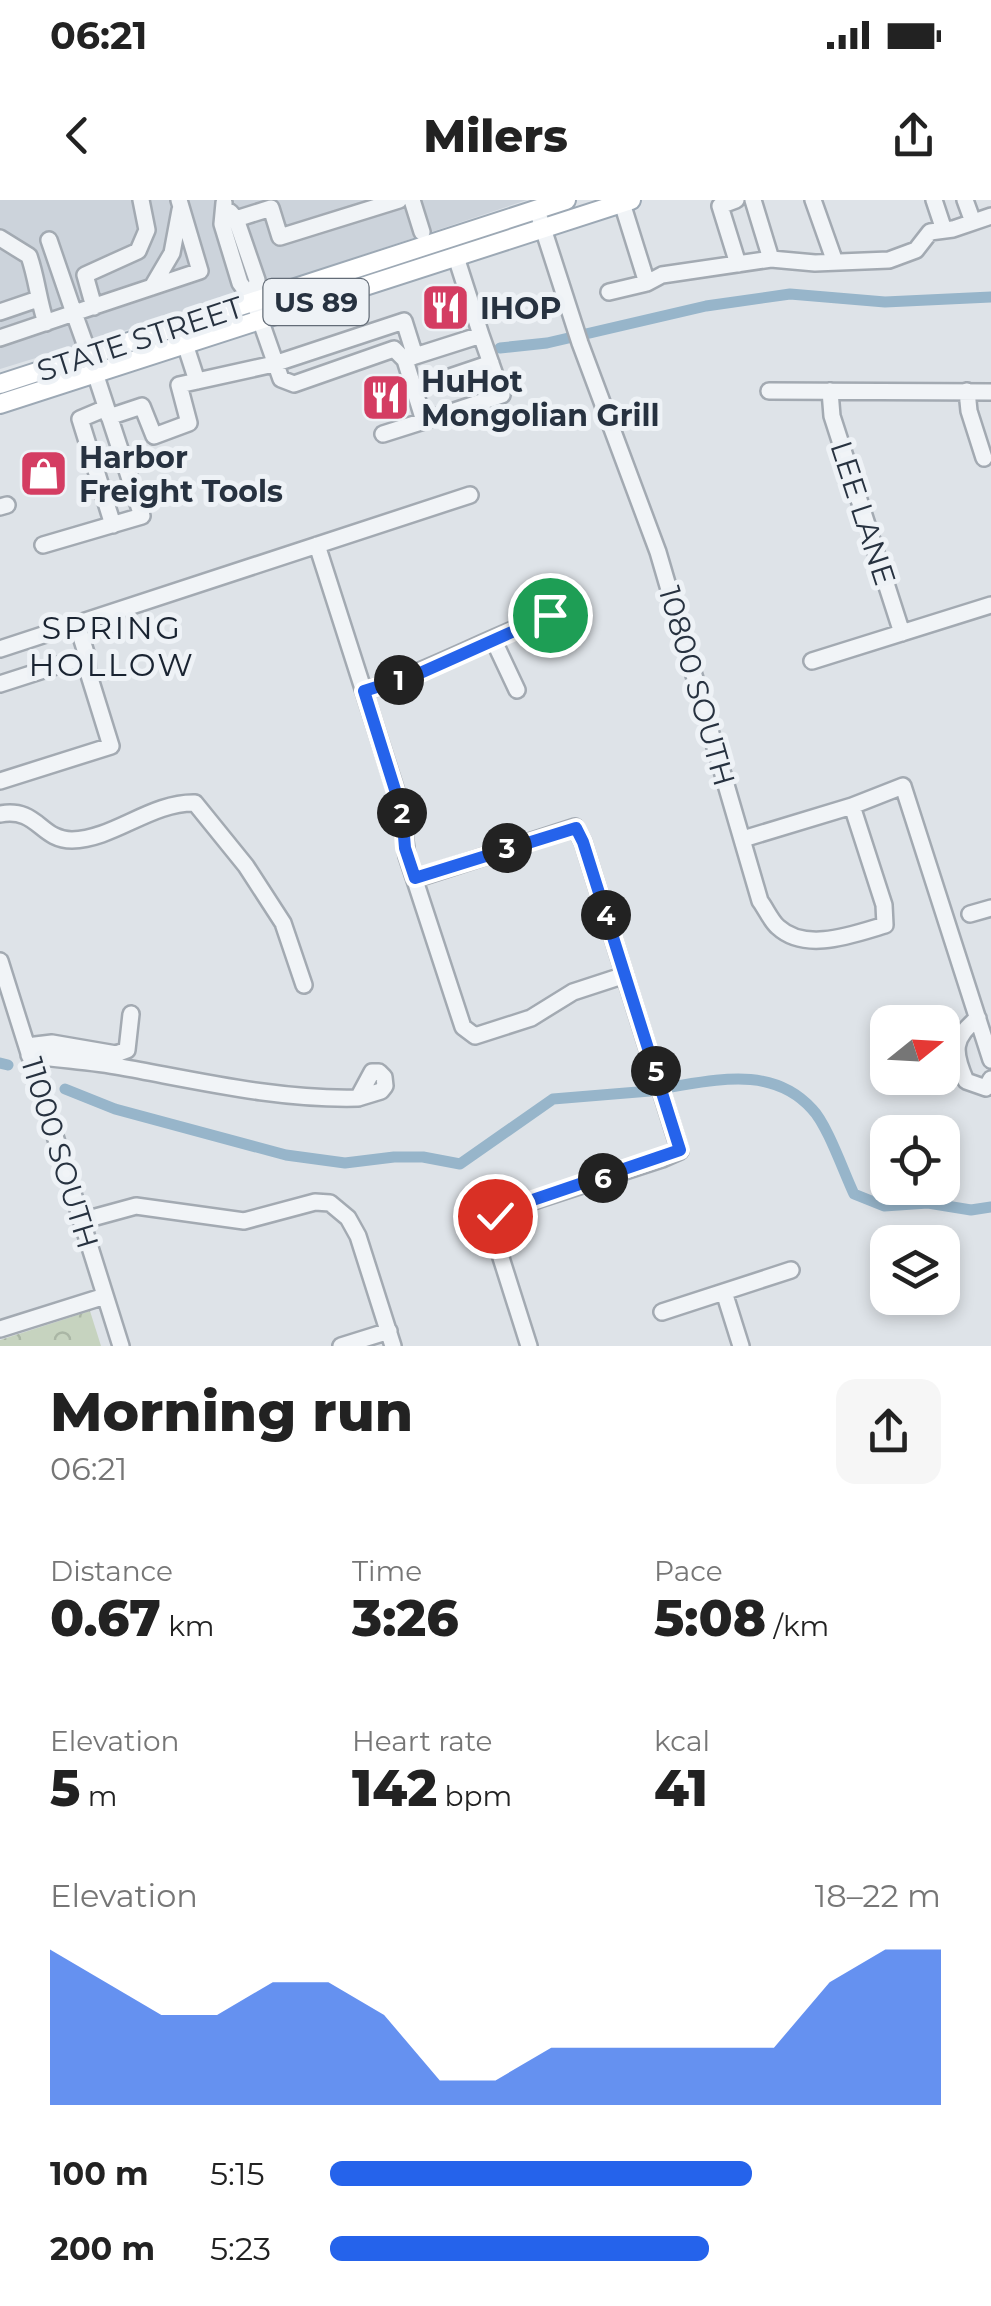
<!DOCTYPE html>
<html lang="en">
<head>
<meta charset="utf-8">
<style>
	body { margin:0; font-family:Montserrat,sans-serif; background:#f6f6f6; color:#222; height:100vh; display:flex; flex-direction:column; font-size:38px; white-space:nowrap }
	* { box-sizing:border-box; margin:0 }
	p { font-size:32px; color:#767676 }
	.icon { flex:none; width:55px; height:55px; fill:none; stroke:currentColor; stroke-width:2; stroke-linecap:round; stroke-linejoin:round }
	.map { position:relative; height:1146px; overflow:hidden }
	.side { display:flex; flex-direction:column; background:#fff; flex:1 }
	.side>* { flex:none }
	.needle { width:65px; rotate:72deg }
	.fabs { position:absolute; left:870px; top:805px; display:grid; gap:20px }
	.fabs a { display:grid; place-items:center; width:90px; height:90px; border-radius:20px; background:#fff; box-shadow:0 5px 15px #0003; font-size:50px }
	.pin { position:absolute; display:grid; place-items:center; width:85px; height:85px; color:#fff; margin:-42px; border:5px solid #fff; border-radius:50%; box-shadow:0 2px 10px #0007 }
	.km { position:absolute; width:50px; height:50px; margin:-25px; border-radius:50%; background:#222; color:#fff; font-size:28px; line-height:50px; text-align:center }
	.round { display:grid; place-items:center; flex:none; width:105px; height:105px; border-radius:20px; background:#f6f6f6 }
	.summary { display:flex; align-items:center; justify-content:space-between; height:170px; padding:0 50px }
	h1 { font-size:55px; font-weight:800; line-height:75px }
	.metrics { display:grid; grid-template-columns:repeat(3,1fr); gap:15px; height:170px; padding:10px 50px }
	.metrics div { display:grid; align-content:center }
	.metrics b { font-size:50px; font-weight:800 }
	.metrics small { font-size:28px; font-weight:400 }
	.metrics p { font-size:28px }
	.chart { height:280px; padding:20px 50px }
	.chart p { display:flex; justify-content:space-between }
	.chart svg { width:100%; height:180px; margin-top:10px; fill:#2563eb; opacity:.7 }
	ul { padding:0 50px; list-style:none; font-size:32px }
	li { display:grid; grid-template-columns:160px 120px 1fr; align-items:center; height:75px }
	li i { height:25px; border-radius:12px; background:#2563eb }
	.status { display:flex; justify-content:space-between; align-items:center; height:70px; padding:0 50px; background:#fff; direction:ltr }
	.status svg { height:28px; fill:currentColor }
	header { display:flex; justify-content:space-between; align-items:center; height:130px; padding:0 50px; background:#fff; font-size:45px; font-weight:800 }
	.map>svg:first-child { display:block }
	.built { fill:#ccd3db }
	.park { fill:url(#park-crowns) }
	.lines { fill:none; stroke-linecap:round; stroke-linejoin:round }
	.canal { stroke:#97b5ca; stroke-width:11 }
	.minor-casing { stroke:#a3aab2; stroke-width:20 }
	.major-casing { stroke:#9da9b5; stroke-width:22 }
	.minor { stroke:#f1f4f7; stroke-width:15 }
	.major { stroke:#fff; stroke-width:18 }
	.route-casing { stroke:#fff; stroke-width:20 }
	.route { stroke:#2563eb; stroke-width:12 }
	.labels { text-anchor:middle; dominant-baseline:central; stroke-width:10; stroke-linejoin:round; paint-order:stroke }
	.shield { fill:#eef2f6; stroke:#636c77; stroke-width:2.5 }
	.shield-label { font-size:28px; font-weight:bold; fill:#273240 }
	.poi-label { font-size:30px; font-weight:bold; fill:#273240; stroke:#eef2f6; text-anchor:start }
	.street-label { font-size:30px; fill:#273240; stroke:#eef2f6 }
	.neighbourhood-label { font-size:32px; letter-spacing:2.5px; fill:#192331; stroke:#eef2f6 }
</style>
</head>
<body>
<div class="status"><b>06:21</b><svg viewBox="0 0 49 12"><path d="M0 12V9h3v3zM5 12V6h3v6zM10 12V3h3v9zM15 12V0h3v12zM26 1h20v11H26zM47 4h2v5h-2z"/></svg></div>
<header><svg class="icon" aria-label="back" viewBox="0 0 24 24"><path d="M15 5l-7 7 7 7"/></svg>Milers<svg class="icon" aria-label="share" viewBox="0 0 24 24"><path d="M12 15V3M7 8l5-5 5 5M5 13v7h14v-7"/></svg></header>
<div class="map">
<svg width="991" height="1146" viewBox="0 0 991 1146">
	<defs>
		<pattern id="park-crowns" width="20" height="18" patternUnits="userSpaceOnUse" patternTransform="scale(2.5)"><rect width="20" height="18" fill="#c6d3bf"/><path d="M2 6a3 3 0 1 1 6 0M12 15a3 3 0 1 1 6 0" fill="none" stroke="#aab6a5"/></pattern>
	</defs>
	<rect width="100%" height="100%" fill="#dee3e8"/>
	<path class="built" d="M0,0H527L273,85L0,169Z"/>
	<path class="park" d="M90,1111L101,1146H0V1140Z"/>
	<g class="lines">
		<path class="canal" d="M500,148L547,143L706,106L790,94L885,102L991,97
			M0,863L8,865
			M671,887C721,879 774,867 812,909C827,924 844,973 854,994L884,1006L928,1003L971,1010L991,1007
			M65,889L115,909L286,955L345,963L394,957H423L460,964L553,899L650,891"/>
		<defs>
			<path id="minor" d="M412,0L422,32
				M736,0L720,6L738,64
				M753,0L771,59
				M813,0L835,62
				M934,0L944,30
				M965,0L973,22
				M224,3L222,24L240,83L254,102L281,179L294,184L394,149L405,160L415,156
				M230,12L236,19L257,80L254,102
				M236,19L271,8L280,37L399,0
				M540,19L580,143L658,352L760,701C766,709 771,721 778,727C806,753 854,734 885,725L884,705L852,606
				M0,38L29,56C37,79 38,99 46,123
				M647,83L662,75L771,59L815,63L889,60L916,50L930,32L953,29L991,16
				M152,87L172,53L180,10
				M609,92L647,83L622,3
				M94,107L85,75L138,51L147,30L141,0
				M0,112L38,99
				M0,138L74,113L49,40
				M185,144L197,181
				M89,155L74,113L200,71L179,0
				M405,160L424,221L502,195L481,135
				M414,189L491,163
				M769,191L991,192
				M830,191L832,216L902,433
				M967,191L969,211L984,258
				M106,208L80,219L113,325
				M109,217L142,206L154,236L189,223L179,185L274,164L404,121L415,156L481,135L456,57
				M383,234L424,221
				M0,307L7,305
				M43,345L142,316L95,173
				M317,345L400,604L407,656L463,827L475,836L531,818L573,792L625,775
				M493,439L517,490
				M0,449L470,295
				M812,461L991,405
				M0,484L87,456
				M364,491C435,470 498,431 569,409
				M0,581L111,546L88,472L87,456L77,424
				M0,614C38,607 40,640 72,640C114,639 151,602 195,603L246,666L283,723L304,785
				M743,639L852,606L903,586L991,860
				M415,679L575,627L583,642L680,951L662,959L509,1009L490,1023L529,1146
				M970,714L991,708
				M0,761L121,1146
				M978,818C952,838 953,852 966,881L986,888L991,879
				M27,846L52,843L116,854L127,850L131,814
				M29,855C60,860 91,861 121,867C199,881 278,900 358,898L372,872H379L384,877L385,886L381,891L358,898
				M81,1021L136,1006L244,1021L315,1002L330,1003L348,1018L358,1036L393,1146
				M724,1092L741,1146
				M662,1112L791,1070
				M0,1129L105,1096
				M341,1146L389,1131"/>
			<path id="major" d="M0,184L566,0
				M0,204L631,0"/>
		</defs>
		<use href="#minor" class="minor-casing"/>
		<use href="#major" class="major-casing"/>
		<use href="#minor" class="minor"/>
		<use href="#major" class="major"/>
	</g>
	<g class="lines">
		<defs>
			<path id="route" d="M495,1016L509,1008L680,950L583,642L576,628L415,678L405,648L402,612L364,491L418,474L550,415"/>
		</defs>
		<use href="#route" class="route-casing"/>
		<use href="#route" class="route"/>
	</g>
	<defs>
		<symbol id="restaurant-square" viewBox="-11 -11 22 22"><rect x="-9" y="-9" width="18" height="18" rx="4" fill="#d43d62" stroke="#eef2f6"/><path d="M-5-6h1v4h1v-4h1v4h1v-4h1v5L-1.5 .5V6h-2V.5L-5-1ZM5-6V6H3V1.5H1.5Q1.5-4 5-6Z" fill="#fff"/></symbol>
		<symbol id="shop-square" viewBox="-11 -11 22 22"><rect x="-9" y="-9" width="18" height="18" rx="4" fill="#d43d62" stroke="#eef2f6"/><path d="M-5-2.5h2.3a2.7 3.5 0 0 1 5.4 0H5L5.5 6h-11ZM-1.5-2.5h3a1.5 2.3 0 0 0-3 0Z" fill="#fff"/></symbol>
	</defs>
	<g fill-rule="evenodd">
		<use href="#restaurant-square" x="418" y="80" width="55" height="55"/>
		<use href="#restaurant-square" x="358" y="170" width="55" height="55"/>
		<use href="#shop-square" x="16" y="246" width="55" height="55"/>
	</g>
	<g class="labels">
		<rect class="shield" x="263.5" y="79" width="105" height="46" rx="8"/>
		<g class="shield-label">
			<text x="316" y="102">US 89</text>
		</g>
		<g class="poi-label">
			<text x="480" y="108">IHOP</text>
			<text x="421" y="181">HuHot<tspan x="421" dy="34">Mongolian Grill</tspan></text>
			<text x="79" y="257">Harbor<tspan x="79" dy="34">Freight Tools</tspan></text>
		</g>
		<g class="street-label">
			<text transform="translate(140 139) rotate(-18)">STATE STREET</text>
			<text transform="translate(863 313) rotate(72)">LEE LANE</text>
			<text transform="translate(697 486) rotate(74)">10800 SOUTH</text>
			<text transform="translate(60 953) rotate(73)">11000 SOUTH</text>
		</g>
		<g class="neighbourhood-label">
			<text x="112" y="427">SPRING<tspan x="112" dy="37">HOLLOW</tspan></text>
		</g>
	</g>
</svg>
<div class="fabs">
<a><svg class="needle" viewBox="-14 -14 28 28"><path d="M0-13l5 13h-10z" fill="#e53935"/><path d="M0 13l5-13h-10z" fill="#767676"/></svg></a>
<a><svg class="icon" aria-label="locate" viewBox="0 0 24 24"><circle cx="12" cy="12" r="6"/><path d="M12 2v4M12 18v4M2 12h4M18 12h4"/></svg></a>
<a><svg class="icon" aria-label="layers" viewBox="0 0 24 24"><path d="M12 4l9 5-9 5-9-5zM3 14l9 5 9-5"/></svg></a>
</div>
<div class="pin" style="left:550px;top:415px;background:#1e9e55"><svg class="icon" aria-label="arrive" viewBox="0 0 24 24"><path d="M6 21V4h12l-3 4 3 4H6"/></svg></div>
<div class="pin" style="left:495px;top:1016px;background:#d93025"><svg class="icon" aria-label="check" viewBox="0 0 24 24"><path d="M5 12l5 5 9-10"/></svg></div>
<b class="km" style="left:399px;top:480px">1</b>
<b class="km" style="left:402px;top:613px">2</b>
<b class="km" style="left:507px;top:648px">3</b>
<b class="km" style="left:606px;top:715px">4</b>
<b class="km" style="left:656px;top:871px">5</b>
<b class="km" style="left:603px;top:978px">6</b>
</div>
<section class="side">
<div class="summary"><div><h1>Morning run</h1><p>06:21</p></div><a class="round"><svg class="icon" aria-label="share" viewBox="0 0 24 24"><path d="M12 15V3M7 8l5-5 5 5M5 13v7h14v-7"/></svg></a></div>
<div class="metrics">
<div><p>Distance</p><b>0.67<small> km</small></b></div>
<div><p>Time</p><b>3:26</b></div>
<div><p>Pace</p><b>5:08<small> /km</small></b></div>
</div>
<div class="metrics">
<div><p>Elevation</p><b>5<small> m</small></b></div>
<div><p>Heart rate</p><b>142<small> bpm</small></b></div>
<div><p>kcal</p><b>41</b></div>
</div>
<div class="chart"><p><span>Elevation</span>18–22 m</p>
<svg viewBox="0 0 160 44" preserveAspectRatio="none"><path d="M0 44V6L10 14L20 22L30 22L40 14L50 14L60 22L70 38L80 38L90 30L100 30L110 30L120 30L130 30L140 14L150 6L160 6V44z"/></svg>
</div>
<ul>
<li><b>100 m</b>5:15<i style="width:69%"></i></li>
<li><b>200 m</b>5:23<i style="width:62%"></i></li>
</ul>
</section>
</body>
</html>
